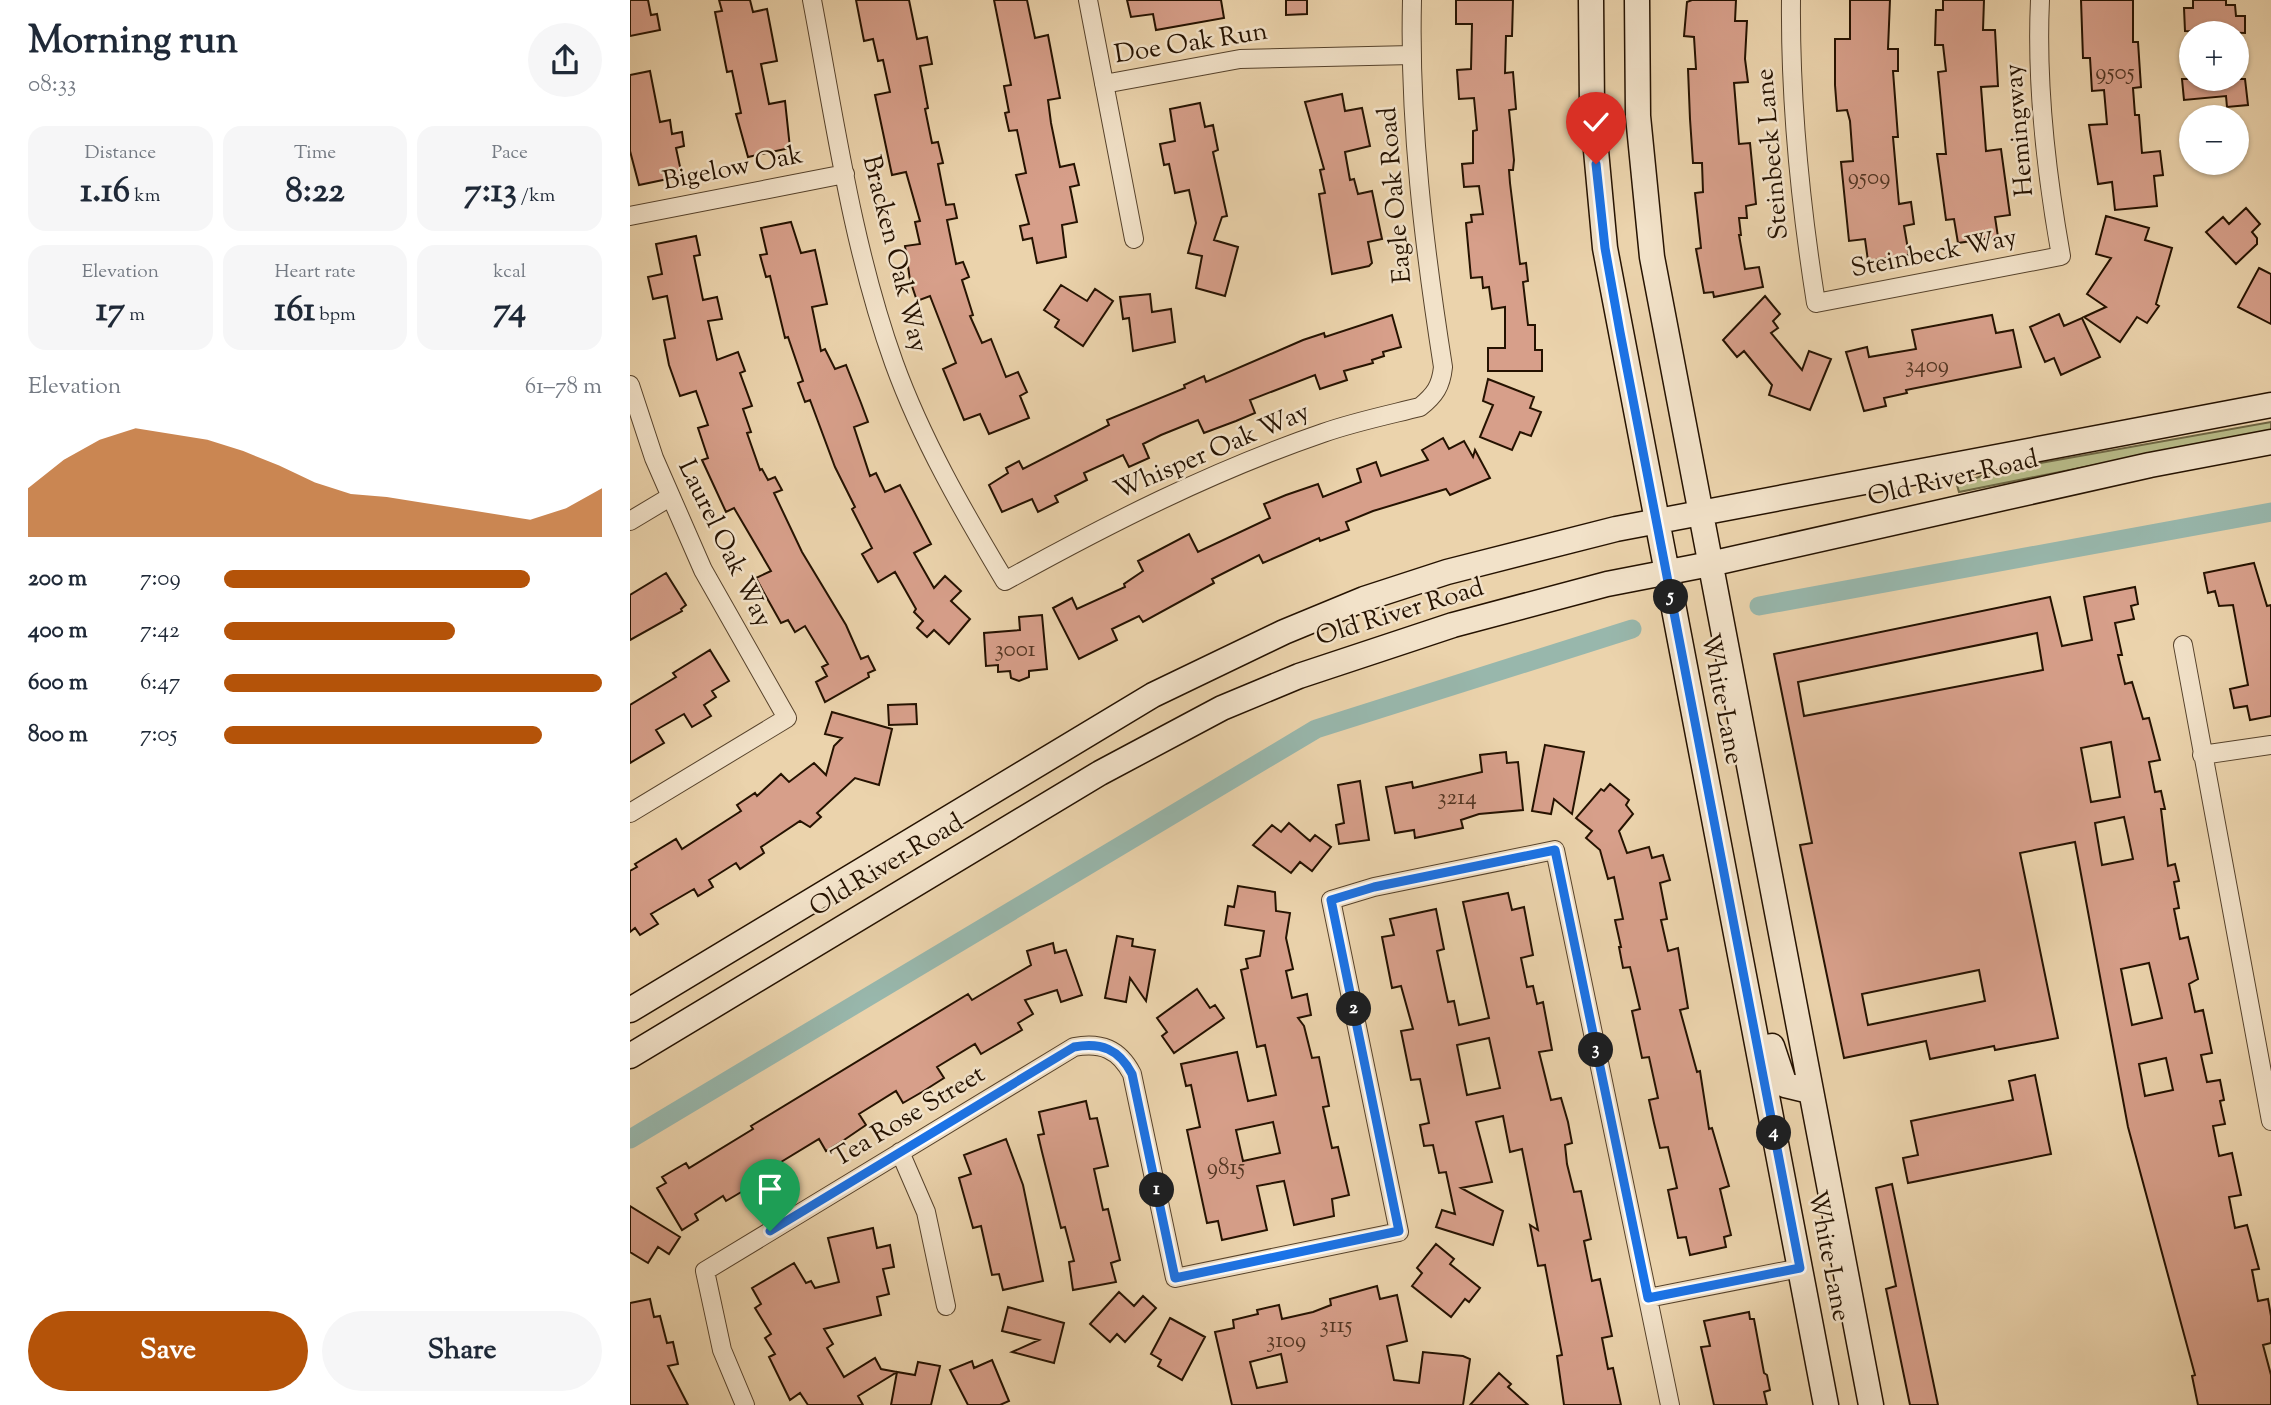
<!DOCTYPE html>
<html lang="en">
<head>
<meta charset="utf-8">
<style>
	body { margin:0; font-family:"Sorts Mill Goudy",serif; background:#f6f6f7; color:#1f2937; height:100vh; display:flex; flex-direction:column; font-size:26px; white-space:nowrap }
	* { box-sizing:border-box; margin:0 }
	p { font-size:23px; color:#747a83 }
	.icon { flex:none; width:38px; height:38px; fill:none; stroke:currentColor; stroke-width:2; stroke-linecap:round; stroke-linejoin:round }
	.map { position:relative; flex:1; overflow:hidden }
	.drawer { display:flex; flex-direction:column; background:#fff; width:630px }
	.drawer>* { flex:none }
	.tools { position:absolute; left:1549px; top:21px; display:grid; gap:14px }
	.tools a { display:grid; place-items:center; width:70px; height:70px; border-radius:50%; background:#fff; box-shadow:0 2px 5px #0004; font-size:35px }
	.pin { position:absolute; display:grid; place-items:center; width:60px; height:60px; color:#fff; margin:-72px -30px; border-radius:50% 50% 50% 0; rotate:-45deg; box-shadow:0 0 7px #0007 }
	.pin .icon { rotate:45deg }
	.km { position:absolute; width:35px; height:35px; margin:-18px; border-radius:50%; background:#222; color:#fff; font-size:19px; line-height:35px; text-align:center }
	.round { display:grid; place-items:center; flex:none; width:74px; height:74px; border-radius:37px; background:#f6f6f7 }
	.head { display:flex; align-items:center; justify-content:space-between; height:119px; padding:0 28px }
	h1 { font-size:38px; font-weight:700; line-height:52px }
	.stats { display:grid; grid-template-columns:repeat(3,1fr); gap:10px; height:119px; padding:7px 28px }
	.stats div { display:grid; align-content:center; border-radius:18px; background:#f6f6f7; text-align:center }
	.stats b { font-size:35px; font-weight:700 }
	.stats small { font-size:19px; font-weight:400 }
	.stats p { font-size:19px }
	.chart { height:196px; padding:14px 28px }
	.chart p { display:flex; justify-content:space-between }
	.chart svg { width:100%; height:126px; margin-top:7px; fill:#b45309; opacity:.7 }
	.cta { display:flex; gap:14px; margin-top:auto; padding:14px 28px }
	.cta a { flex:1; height:80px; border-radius:42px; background:#b45309; color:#fff; font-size:28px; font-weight:700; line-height:80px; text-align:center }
	.cta a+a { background:#f6f6f7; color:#1f2937 }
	ul { padding:0 28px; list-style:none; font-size:23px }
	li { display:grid; grid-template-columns:112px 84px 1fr; align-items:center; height:52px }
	li i { height:18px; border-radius:9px; background:#b45309 }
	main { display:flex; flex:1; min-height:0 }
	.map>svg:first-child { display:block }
	.green { fill:#b8bc89; stroke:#6e6744; stroke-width:2 }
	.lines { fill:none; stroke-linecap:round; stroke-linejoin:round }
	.canal { stroke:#98b7ac; stroke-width:19 }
	.building { fill:#d79f8a; stroke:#251200; stroke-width:2; fill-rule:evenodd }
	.street-casing { stroke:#56422b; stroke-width:20 }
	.secondary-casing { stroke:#251200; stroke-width:27 }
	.street { stroke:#f2e2c9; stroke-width:18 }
	.secondary { stroke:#f2e2c9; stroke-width:24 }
	.route-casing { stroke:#fff; stroke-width:14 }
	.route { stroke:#1a73e8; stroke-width:9 }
	.labels { text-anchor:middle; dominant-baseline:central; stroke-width:5; stroke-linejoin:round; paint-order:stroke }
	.number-label { font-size:23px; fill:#523522 }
	.street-label { font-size:26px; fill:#251200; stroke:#f2e2c9 }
</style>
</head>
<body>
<main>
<section class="drawer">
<div class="head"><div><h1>Morning run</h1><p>08:33</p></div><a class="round"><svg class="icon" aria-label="share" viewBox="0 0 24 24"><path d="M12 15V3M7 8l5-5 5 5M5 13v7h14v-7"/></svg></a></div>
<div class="stats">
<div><p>Distance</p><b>1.16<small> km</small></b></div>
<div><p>Time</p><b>8:22</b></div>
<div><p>Pace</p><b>7:13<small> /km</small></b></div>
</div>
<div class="stats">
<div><p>Elevation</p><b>17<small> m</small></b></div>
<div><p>Heart rate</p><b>161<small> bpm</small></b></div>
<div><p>kcal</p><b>74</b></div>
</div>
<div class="chart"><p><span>Elevation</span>61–78 m</p>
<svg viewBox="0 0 160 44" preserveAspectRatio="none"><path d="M0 44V27L10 17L20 10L30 6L40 8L50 10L60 14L70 19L80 25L90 29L100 30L110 32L120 34L130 36L140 38L150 34L160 27V44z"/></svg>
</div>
<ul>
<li><b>200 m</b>7:09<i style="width:81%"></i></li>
<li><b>400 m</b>7:42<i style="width:61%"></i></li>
<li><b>600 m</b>6:47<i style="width:100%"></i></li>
<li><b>800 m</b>7:05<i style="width:84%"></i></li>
</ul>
<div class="cta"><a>Save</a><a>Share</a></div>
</section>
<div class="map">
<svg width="1641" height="1405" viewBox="0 0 1641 1405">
	<rect width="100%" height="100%" fill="#ebd3ac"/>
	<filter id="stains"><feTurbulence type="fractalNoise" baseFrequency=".00286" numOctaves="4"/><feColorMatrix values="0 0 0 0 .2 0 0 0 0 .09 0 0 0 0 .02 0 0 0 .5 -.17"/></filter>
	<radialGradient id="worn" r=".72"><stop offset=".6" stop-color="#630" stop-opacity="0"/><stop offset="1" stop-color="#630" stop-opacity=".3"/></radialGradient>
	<path class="green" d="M1641,422V430L1329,492L1327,485L1365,471Z"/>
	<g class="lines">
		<path class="canal" d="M1129,606L1641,512
			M0,1139L686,729L1002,629"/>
	</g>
	<path class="building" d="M0,0H18L21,15L27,14L30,30L0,36Z
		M89,0H120L123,12L137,9L147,61L131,64L139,104L155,101L160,148L118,157L106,114L111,113L102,71L97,72L85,12L92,11Z
		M226,0H279L287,39L297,37L302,64L290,66L298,108L295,109L302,143L308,142L313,163L308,164L316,205L324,204L327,218L317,220L326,264L333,262L339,277L332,280L343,315L340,316L352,343L361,339L376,377L388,372L397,392L390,396L399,418L359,434L350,414L334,420L313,369L326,363L300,296L287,301L280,280L275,246L290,244L285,222L290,221L276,172L262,175L245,95L260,92L253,60L248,61L243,39L234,41Z
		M364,0H397L405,38L418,35L430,98L418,100L421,123L430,167L444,164L449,185L440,187L447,222L432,225L436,257L407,263L402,238L393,240L390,226L399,224L386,175L396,173L387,130L379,131L375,113L379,112L374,86L381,85Z
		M497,0H591L594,18L526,30L523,14L501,17Z
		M656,0H677V14L656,15Z
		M826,0H883L882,36H876L875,73L883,72L886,109L879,110L884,160L883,170H879L880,183L890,264L896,263L898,281L893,282L898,325H905V350H912V371H858V348H875V307L862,309L859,287L853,288L852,277L841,278L836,223L842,222L841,215L853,214L849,186L834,187L832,164L843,163V131L847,130L844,98L829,99L827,70L841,69L842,24H826Z
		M1062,0H1106L1105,21H1117L1115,59L1118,82L1104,83L1109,144L1120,143L1126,204L1116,206L1117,218H1109L1111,235H1109L1115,269L1129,267L1133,287L1084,297L1083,292L1074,293L1066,249L1071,248L1065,193L1073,192L1072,163H1063L1060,119L1058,69H1066L1064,37L1054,36L1057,2Z
		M1220,0H1260L1258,49H1268V71H1263L1268,137H1263L1269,204L1281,202L1284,224L1274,226L1279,255L1238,261L1235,239L1219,241L1211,162L1223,161L1220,121L1217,110L1207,111L1205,85V39H1220Z
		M1313,0H1354L1353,30H1365L1368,86L1351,87L1356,151L1371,149L1380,215L1365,217L1368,237L1328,243L1324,219L1316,220L1307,154H1316L1308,72L1316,71L1313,45H1305L1306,10H1313Z
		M1451,0H1503V42H1508L1511,87L1503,88L1505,115H1509L1512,153L1530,151L1533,175L1524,176L1527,206L1485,210L1482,182L1468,184L1459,125L1477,124L1474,90L1462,91L1460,58H1453Z
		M1563,0H1596V5H1605L1606,16H1615V33L1555,31L1554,8H1563Z
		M20,71L30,122L40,120L42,134L52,132L54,146L46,148L52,176L9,185L0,151V75Z
		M1552,79H1615L1618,105L1597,107L1596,96L1554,100Z
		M712,94L715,111L732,108L740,146L715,152L720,180L724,179L728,194L742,191L752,239L738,242L742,263L739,266L702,274L689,194L695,193L690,170L694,169L675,102Z
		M570,103L575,127L583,125L588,150L583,152L597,216L592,217L584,240L608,247L595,296L566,288L572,256L558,253L566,223L559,190L545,193L539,164L534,165L530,144L545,141L540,109Z
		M1616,208L1630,224L1622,232L1627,238V244L1606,264L1576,232L1593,217L1599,224Z
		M1476,216L1519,228L1515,240L1542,248L1526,304L1529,306L1517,323L1507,317L1490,342L1454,317L1476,307L1457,294L1481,258L1466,254Z
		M161,222L171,253L185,250L197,304L182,307L191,351L195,349L205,369L216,365L231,403L238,422L224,427L240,476L246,473L255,492L270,485L301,544L284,553L304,588L315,576L331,591L321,601L340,619L319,644L304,630L297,637L287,628L293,621L284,612L286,609L265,572L248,582L232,554L242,548L222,509L225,507L205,467L180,400L175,402L168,383L173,381L158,337L155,338L140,276L136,277L130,255L137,254L131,228Z
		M66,236L70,255L64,256L73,300L87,297L92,319L78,321L87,360L108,352L115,371L110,373L122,406L113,409L121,432L117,433L130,470L132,469L138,480L145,477L152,490L144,493L172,552L216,625L231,659L238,656L245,670L238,673L239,677L195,702L186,682L197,676L192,667L198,664L175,626L165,632L158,620L151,623L133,591L126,578L141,571L104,508L96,512L72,460L78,458L68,428L78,425L66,391L50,396L39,365L34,340L45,338L37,296L23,299L18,277L32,274L26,244Z
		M1629,268L1641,274V324L1608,307Z
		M431,285L457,301L465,289L483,301L453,346L425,327L429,320L414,310Z
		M520,294L522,312L541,309L545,342L503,351L499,318L493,319L490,297Z
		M1135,296L1150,314L1143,321L1148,328L1141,333L1172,370L1179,351L1201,359L1180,410L1139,395L1142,385L1114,351L1107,357L1093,340Z
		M1429,314L1434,326L1452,318L1470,357L1431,375L1424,358L1415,362L1400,327Z
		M762,315L771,347L753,352L754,356L742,360L743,363L714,371L717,380L690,389L685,375L620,400L625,413L606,421L574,433L568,420L531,435L513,444L519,458L499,467L493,455L454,473L457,480L425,496L428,502L408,512L402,499L372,512L359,485L378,473L376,468L389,461L393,469L479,425L477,420L555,388L554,385L574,376L576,382L673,340L694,333L695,337Z
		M1362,315L1366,333L1383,330L1391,367L1276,390L1277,393L1254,398L1256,406L1234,411L1216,352L1237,347L1239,357L1286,349L1282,330Z
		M858,379L904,397L900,408L911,412L901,436L890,432L882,450L850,437L863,405L853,401Z
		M813,438L819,449L834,441L843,457L845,450L860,478L820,495L816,489L743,511L716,522L719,530L690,541L689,538L633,563L629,555L582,579L584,583L513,622L509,616L482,629L487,640L449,659L423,608L442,598L447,609L495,587L494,584L513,571L508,561L559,534L568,552L640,518L634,504L656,495L688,484L693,497L731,482L727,469L746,462L751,476L798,460L792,450Z
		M1624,563L1637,606L1641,605V716L1620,720L1617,706L1604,708L1600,689L1618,685L1603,605L1589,606L1585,591L1578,593L1574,573Z
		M36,573L56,605L51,609L52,611L0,640V595Z
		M1505,587L1508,604L1501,606L1504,619L1485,623L1492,655H1488L1495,684L1502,682L1513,719L1519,718L1530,760L1519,762L1525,792L1531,791L1535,809H1531L1538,866L1545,864L1549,881L1544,882L1549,908L1544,909L1550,939L1558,937L1568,979L1559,984L1565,1012L1573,1010L1582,1053L1571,1055L1577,1082L1590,1080L1594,1100L1590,1101L1595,1124L1583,1126L1589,1156L1602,1153L1611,1195L1599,1197L1605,1228L1617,1225L1629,1269L1622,1270L1628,1301L1638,1299L1641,1316V1343L1633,1345L1641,1375V1405H1568L1562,1376L1565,1375L1498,1127L1445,842L1390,853L1428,1038L1365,1050L1364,1046L1300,1059L1296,1041L1214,1058L1170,845L1182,843L1144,654L1420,597L1432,646L1462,640L1454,597ZM1407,633L1413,670L1174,716L1168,682ZM1481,742L1490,797L1461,802L1451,748ZM1494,817L1503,859L1472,865L1465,823ZM1519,963L1532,1018L1502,1025L1491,969ZM1349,970L1355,1001L1238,1025L1232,994ZM1536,1058L1543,1090L1515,1096L1509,1064Z
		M412,615L417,669L399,671V677L389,681L381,678L380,671L368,672V665L356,666L354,633L390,630L389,617Z
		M80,650L99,681L82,691L86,697L74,705L81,716L62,727L54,714L26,730L34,743L0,763V705L46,677L43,673Z
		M286,704L287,724L259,725L258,705Z
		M202,712L262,729L249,785L225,778L187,813L191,817L180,827L170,821L131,847L134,853L110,869L106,863L79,880L83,887L68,896L64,889L21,914L28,924L10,935L5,928L0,932V871L7,867L5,864L46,839L52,849L111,811L107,805L125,793L127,796L151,774L159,782L184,763L196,775L204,746L212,738L195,734Z
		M915,745L954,752L942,814L924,799L921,814L902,811Z
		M876,752L877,763L888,762L893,810L849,814L831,820L833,828L785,838L784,830L765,833L756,787L782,782L783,788L852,772L850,755Z
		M730,781L739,840L709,844L706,825L714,823L708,785Z
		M980,784L999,800L996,805L1003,814L989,831L997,853L1019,847L1022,858L1033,855L1040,880L1030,883L1037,919L1031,920L1038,951L1048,948L1058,1008L1050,1010L1067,1072L1070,1071L1079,1129L1082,1128L1099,1186L1090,1189L1101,1235L1094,1237L1096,1247L1060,1255L1056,1237L1048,1238L1038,1190L1047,1188L1038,1147L1030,1148L1024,1123L1019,1100L1028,1098L1019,1057L1012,1058L1002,1011L1010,1009L1000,967L993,968L989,947H991L985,920L993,919L984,877L978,879L970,850L956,838L962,831L946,818L971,789L974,791Z
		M659,823L680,841L685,835L701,847L682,871L670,862L661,873L623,845L642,825L651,832Z
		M608,886L645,892L646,911L660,913L656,938L663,969L656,971L662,998L677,994L681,1015L668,1018L674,1026L682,1058L689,1057L699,1106L693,1107L702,1148L708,1147L719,1195L702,1199L704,1216L664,1225L654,1181L627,1186L637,1230L592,1240L588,1221L577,1223L557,1130L570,1127L561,1085L556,1086L551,1064L607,1052L618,1101L646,1095L635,1045L627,1047L611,970L618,968L616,959L630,956L634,931L595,925L598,906L604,907ZM643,1122L650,1153L613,1161L606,1130Z
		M878,893L882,910L894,907L903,955L891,958L897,987L903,986L907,1004L913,1002L922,1050L909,1052L921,1100L931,1098L938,1122L942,1143L935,1145L937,1164L944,1192L951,1191L961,1239L954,1241L962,1281L970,1279L982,1336L972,1338L978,1369L983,1368L991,1405H934L927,1356L932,1355L915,1265L908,1266L900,1225L908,1230L892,1149L880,1152L873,1116L846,1122L862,1182L831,1188L873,1211L863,1245L806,1227L812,1210L825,1214L816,1172L809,1173L803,1145L794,1146L790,1125L799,1123L790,1079L781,1080L771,1031L783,1029L771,986L762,988L752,937L764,935L760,919L806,909L814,949L807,951L818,1002L824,1001L829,1025L859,1018L833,902ZM859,1038L870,1088L837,1095L827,1045Z
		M487,936L503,939L502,946L525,950L516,1001L500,978L496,1002L475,998Z
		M423,943L425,953L436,950L452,995L431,1002L427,990L395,1000L403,1014L388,1023L392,1030L351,1054L345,1044L307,1067L314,1078L292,1092L273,1103L266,1091L229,1114L236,1125L214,1140L196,1151L189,1139L151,1162L158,1173L118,1198L113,1191L96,1201L93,1196L65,1214L68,1220L52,1230L27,1188L36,1183L32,1177L56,1163L59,1168L123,1129L121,1126L338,994L342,1000L401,965L397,951Z
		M567,989L580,1008L585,1005L594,1018L544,1053L532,1036L537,1032L527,1018Z
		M1405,1075L1421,1154L1278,1183L1273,1158L1288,1155L1281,1121L1383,1100L1379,1081Z
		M456,1101L460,1119L467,1118L478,1166L464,1169L473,1210L478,1209L490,1260L481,1263L486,1282L443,1290L439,1262L444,1261L435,1227L431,1228L412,1152L408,1135L414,1134L409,1112Z
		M376,1139L393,1185L413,1281L373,1290L369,1274L362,1275L351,1226L343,1228L329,1178L341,1174L334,1155Z
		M1262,1184L1308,1405H1280L1256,1289L1266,1286L1246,1188Z
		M0,1206L50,1237L39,1254L28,1247L18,1263L0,1252Z
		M243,1228L247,1248L260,1245L264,1267L253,1269L259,1294L247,1297L251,1315L194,1329L203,1344L197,1348L214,1377L245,1358L251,1369L267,1372L228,1396L233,1405H178L170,1393L160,1400L139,1357L145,1354L135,1338L141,1334L125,1308L131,1304L122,1288L164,1263L176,1283L181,1281L185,1288L209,1282L198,1238Z
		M806,1244L824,1259L820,1264L850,1288L839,1302L835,1299L821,1317L782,1286L792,1273L787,1268Z
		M747,1286L750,1299L767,1295L777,1341L757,1346L764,1380L789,1383L793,1352L833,1356L840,1359L833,1405H602L585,1332L604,1328L603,1320L628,1314L627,1310L649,1305L652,1319L683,1312L701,1305L700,1299ZM651,1354L657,1382L627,1388L620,1362Z
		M489,1292L504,1306L513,1296L526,1308L495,1342L487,1334L480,1342L460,1324Z
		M20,1299L24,1317L30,1316L37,1343L43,1342L48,1364L38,1366L58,1405H0V1303Z
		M378,1307L434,1323L424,1363L382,1352L409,1340L372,1331Z
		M1119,1312L1120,1319H1124L1134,1373L1137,1375L1140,1390L1134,1392L1137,1405H1084L1071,1347L1080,1346L1074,1321Z
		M540,1318L575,1337L552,1380L528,1366L531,1360L521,1354Z
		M362,1360L379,1401L370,1405H338L320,1370L342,1361L344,1368Z
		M288,1362L310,1366L301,1405H261L267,1372L285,1375Z
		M869,1373L881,1384L878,1387L898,1405H840Z"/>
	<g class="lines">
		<defs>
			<path id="street" d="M182,0C205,121 222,246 264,363C292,440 333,511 375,581C478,524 582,471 693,433C724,422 758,415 790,407C805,395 811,386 813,367C794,246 779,124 782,0
				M458,0L504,239
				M1161,0C1160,103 1170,202 1186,303L1431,256C1416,172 1406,85 1410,0
				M474,84L610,59L782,55
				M0,216L215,174
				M0,385L24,458L73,570L157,718L0,813
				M0,521L40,497
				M1553,645L1641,1121
				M1572,755L1641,745
				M270,1152L296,1212L316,1306
				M1018,1298L1170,1268
				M115,1405L92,1350L75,1271L444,1047C471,1042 489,1049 502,1074L545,1278L769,1232L701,900L744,887L925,850L1040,1405"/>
			<path id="secondary" d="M961,0L962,107L975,248L1196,1405
				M1007,0L1008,116L1022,257L1241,1405
				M0,1010L523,695L654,632L734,599L817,572L986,529L1641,405
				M1142,1046L1155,1085L1180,1091
				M0,1056L470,773L592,708L669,676L823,625L977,584L1080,564L1520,465L1641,442"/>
		</defs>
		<use href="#street" class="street-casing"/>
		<use href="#secondary" class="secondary-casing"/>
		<use href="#street" class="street"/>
		<use href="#secondary" class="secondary"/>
	</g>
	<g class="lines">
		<defs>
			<path id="route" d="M140,1231L444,1047C471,1042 489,1049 502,1074L545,1278L769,1231L701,900L744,887L925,850L1018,1298L1170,1268L990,332L975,248L966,164"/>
		</defs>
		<use href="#route" class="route-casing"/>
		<use href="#route" class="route"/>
	</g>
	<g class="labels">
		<g class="number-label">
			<text x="1485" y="73">9505</text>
			<text x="1239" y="178">9509</text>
			<text x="1297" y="366">3409</text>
			<text x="385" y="650">3001</text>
			<text x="827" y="798">3214</text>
			<text x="596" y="1168">9815</text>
			<text x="706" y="1326">3115</text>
			<text x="656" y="1341">3109</text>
		</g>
		<g class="street-label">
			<text transform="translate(561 44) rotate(-9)">Doe Oak Run</text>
			<text transform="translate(1390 130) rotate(-95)">Hemingway</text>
			<text transform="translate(1143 154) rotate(-95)">Steinbeck Lane</text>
			<text transform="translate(103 169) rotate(-11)">Bigelow Oak</text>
			<text transform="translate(766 195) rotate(-95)">Eagle Oak Road</text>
			<text transform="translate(264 254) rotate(76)">Bracken Oak Way</text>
			<text transform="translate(1304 254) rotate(-11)">Steinbeck Way</text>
			<text transform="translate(582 452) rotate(-23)">Whisper Oak Way</text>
			<text transform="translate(1323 479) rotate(-13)">Old River Road</text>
			<text transform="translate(94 544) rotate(64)">Laurel Oak Way</text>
			<text transform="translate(770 613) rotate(-17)">Old River Road</text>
			<text transform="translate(1091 699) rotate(79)">White Lane</text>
			<text transform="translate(257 866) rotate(-31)">Old River Road</text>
			<text transform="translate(279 1117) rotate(-31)">Tea Rose Street</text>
			<text transform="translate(1198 1256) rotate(79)">White Lane</text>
		</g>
	</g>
	<rect width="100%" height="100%" filter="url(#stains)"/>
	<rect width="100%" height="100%" fill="url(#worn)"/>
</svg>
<div class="tools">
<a>+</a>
<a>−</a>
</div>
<div class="pin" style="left:140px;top:1231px;background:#1e9e55"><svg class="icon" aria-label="arrive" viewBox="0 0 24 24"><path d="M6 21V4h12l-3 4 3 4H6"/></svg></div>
<div class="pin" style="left:966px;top:164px;background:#d93025"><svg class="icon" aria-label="check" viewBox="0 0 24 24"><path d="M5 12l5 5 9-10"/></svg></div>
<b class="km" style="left:527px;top:1190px">1</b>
<b class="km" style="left:724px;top:1009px">2</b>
<b class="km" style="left:966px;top:1050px">3</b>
<b class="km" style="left:1144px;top:1133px">4</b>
<b class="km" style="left:1041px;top:597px">5</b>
</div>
</main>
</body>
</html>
